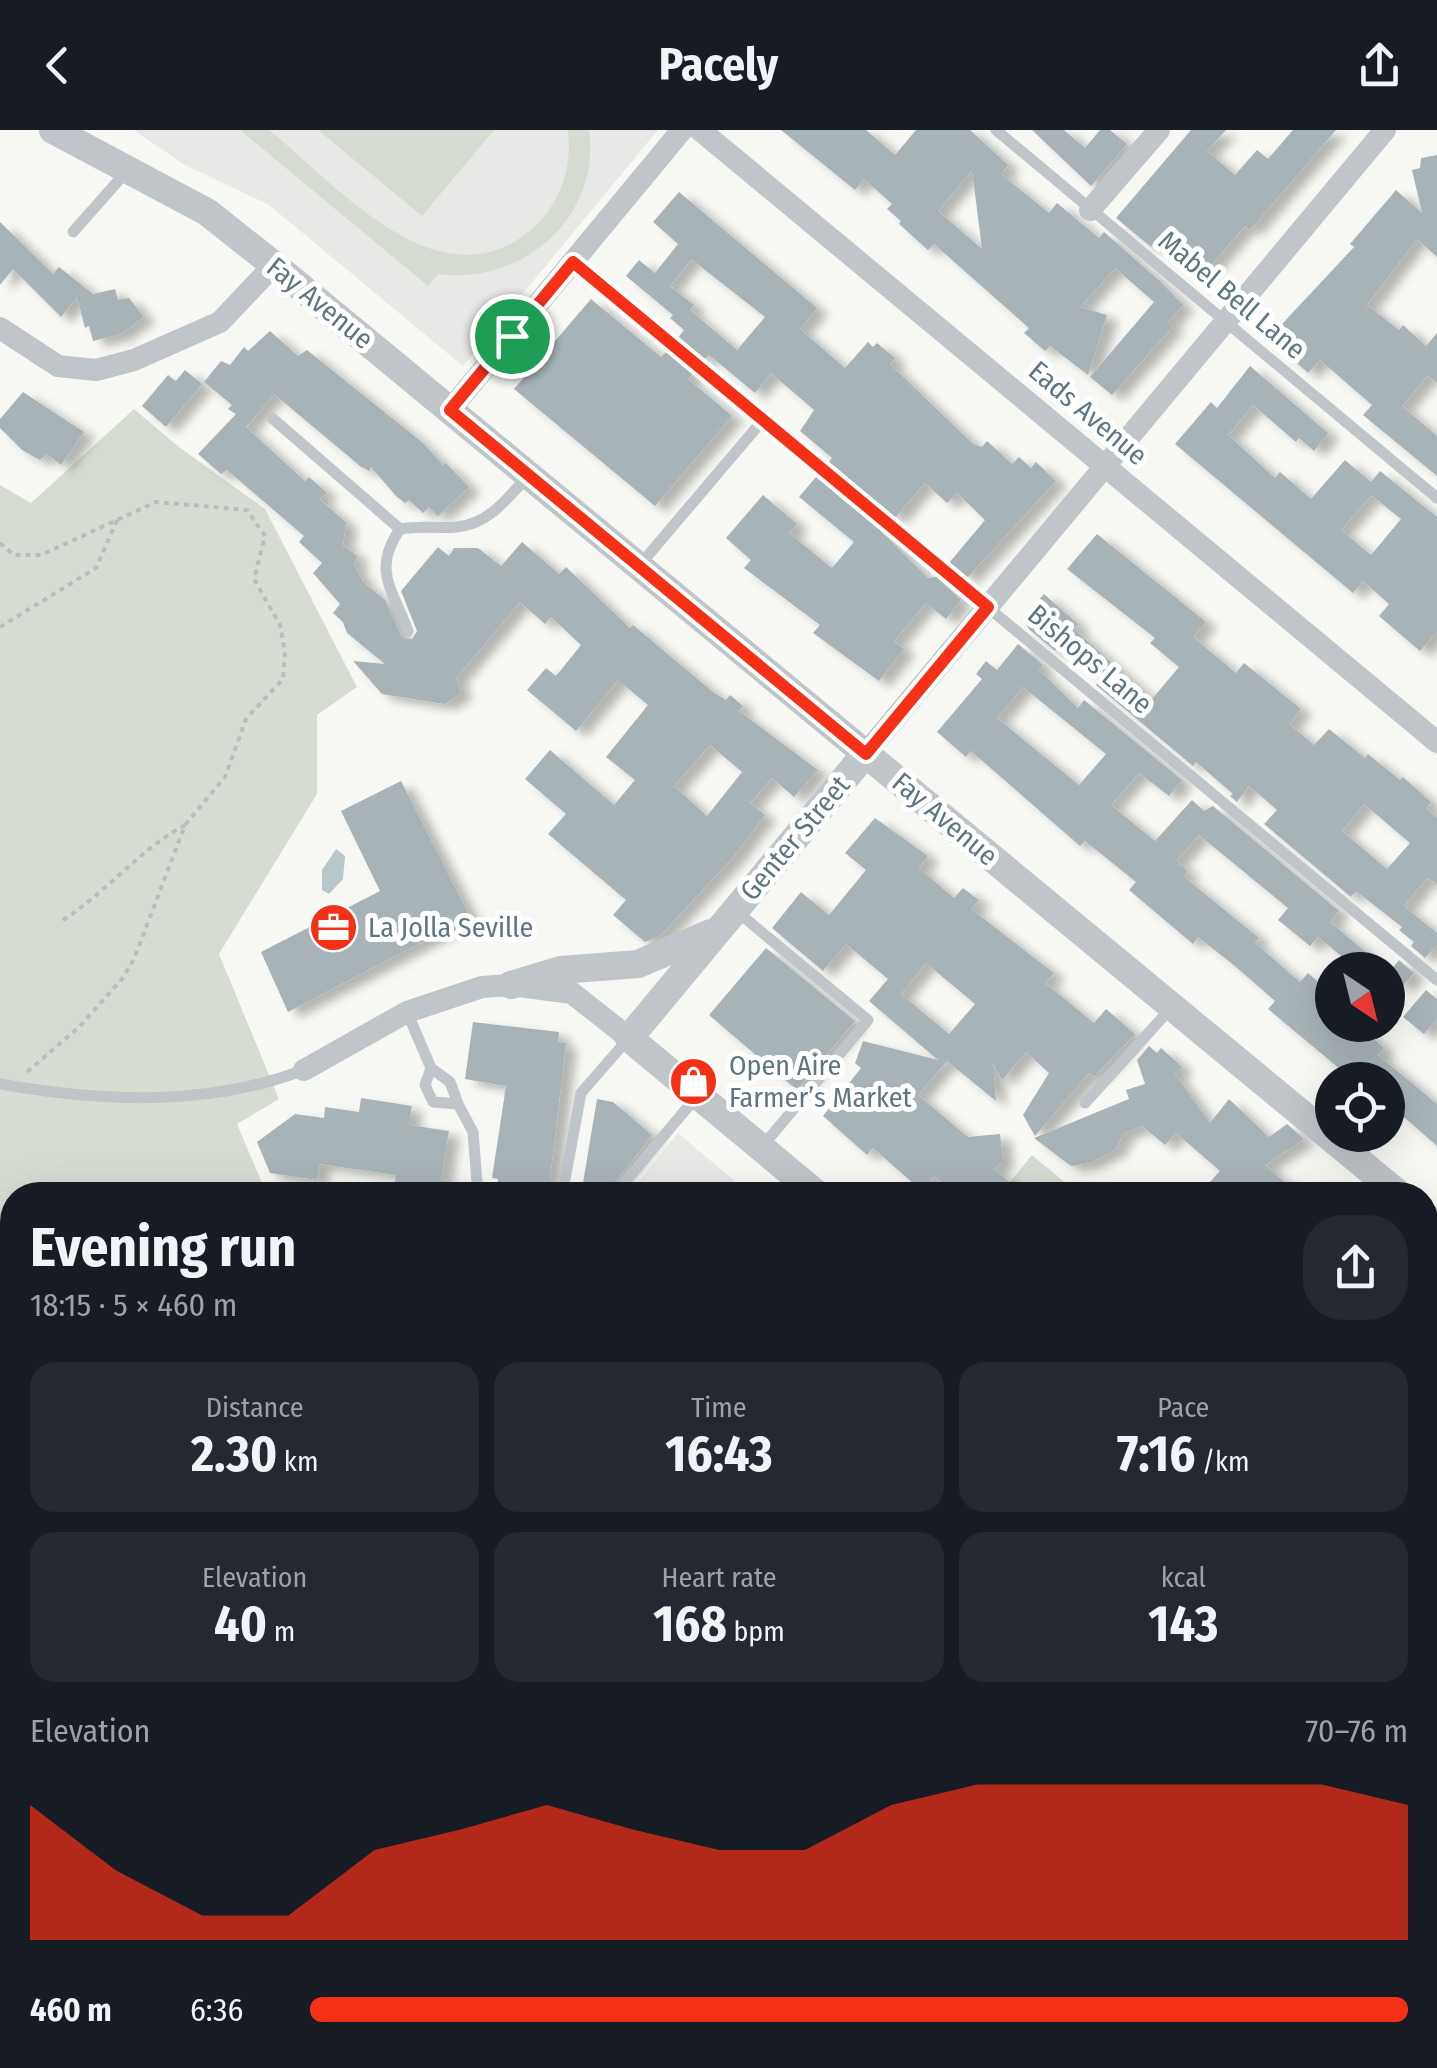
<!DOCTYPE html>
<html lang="en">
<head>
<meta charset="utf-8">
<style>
	body { margin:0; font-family:"Fira Sans Condensed",sans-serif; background:#242831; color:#f1f3f6; height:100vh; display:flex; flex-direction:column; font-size:38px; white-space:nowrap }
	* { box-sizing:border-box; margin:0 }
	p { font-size:32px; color:#9ea1a6 }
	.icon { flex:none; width:55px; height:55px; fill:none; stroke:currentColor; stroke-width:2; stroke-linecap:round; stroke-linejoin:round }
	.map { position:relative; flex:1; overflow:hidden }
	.side { position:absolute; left:0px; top:1052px; width:1438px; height:888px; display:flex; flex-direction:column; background:#171b24; border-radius:40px 40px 0 0; box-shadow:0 10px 40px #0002 }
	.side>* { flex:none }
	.needle { width:65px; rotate:145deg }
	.buttons { position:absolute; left:1315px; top:822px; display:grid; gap:20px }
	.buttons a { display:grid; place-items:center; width:90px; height:90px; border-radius:50%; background:#171b24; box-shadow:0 10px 40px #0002; font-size:50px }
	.pin { position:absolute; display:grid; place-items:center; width:85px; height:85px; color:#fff; margin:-42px; border:5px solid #fff; border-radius:50%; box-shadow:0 2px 10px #0007 }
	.round { display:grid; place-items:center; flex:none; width:105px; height:105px; border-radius:40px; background:#242831 }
	.summary { display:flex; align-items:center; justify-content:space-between; height:170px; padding:0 30px }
	h1 { font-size:55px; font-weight:700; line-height:75px }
	.figures { display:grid; grid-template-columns:repeat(3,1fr); gap:15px; height:170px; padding:10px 30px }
	.figures div { display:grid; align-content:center; border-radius:25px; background:#242831; text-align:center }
	.figures b { font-size:50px; font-weight:700 }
	.figures small { font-size:28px; font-weight:400 }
	.figures p { font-size:28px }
	.chart { height:280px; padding:20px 30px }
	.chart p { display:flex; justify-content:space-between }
	.chart svg { width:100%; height:180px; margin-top:10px; fill:#f43017; opacity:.7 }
	ul { padding:0 30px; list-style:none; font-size:32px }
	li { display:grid; grid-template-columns:160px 120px 1fr; align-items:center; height:75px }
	li i { height:25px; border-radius:12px; background:#f43017 }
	header { display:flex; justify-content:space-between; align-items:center; height:130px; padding:0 30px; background:#171b24; font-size:45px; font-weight:700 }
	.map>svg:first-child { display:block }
	.built { fill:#e8e8e7 }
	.green { fill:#d7dcd2 }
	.water { fill:#b7c7ca }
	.building { fill:#a8b3b8; fill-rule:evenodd; filter:url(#shadow) }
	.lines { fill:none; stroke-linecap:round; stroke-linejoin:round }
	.path { stroke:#b9bdc0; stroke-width:4; stroke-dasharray:5 5; stroke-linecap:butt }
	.service { stroke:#bfc5c8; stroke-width:11 }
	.minor { stroke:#bfc5c8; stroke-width:22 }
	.tertiary { stroke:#bfc5c8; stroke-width:28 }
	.route-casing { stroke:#fff; stroke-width:20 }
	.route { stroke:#f43017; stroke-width:12 }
	.labels { text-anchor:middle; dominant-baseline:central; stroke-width:10; stroke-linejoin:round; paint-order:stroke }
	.street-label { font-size:28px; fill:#5f7681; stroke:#fff }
	.poi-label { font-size:28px; fill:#5f7681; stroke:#fff; text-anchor:start }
</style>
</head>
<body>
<header><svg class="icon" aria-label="back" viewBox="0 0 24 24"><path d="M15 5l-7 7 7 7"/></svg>Pacely<svg class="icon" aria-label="share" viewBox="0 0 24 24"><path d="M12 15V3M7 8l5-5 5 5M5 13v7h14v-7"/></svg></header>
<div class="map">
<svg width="1437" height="1938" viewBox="0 0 1437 1938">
	<defs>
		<filter id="shadow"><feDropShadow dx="11" dy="6" stdDeviation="5" flood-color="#0004"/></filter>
	</defs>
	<rect width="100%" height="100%" fill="#f7f7f3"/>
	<path class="built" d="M134,0H658L463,236L269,75L183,34Z
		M678,1003L751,1065H628Z
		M1437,1714V1809L1425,1799V1729Z"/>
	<path class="green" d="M240,0H269C338,56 442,180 534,97C562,71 572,37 568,0H589C601,88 523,155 438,144L428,156Z
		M318,0H494L422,86Z
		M134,279L179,317L265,379L357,557L317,585V664L219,824L279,969L237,994L267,1065H12V1928H422L416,1938H0V355L31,373Z
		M1032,1025L1080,1065H1025L1010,1052Z"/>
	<path class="water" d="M336,719L345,726L343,749L329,764L322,760V740Z"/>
	<path class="building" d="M781,0H866L895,25L916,0H970L1008,35L1001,44L1049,83L1057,73L1099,108L1104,102L1161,152L1183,175L1168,192L1173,196L1112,265L1090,247L1154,172L1115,138L1080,177L1107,185L1088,245L1050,216L1045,221L1024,203L1029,198L934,114L928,120L899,94L901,91L887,79L892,74L864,49L855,60ZM972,40L982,119L938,81Z
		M1032,0H1064L1085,18L1100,0H1110L1127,14L1091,56Z
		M1191,0H1226L1207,21L1235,45L1257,20L1268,29L1293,0H1336L1250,100L1245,96L1207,140L1199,134L1196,137L1160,106L1151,117L1116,88Z
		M1437,25V127L1417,109L1367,175L1399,200L1403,195L1426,216L1437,203V253L1428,245L1402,276L1437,306V346L1363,285L1372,275L1320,230L1308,243L1269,208L1354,117L1350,114L1396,60L1422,83L1412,40L1420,38L1421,28Z
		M679,62L817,178L800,199L845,238L868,212L873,217L877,213L895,228L890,234L973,314L982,317L987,311L1012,334L1019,327L1031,338L1036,332L1056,351L967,448L949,433L985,390L957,363L947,373L925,353L895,388L828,333L832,328L800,301L814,280L771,243L755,263L709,225L704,230L678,208L684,200L670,188L673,185L626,146L639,130L655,143L678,114L653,92ZM691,129L765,187L737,220L690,180L694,175L670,156Z
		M0,92L53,144L59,137L93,164L115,159L118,170L129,168L144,187L121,204L93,211L89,196L85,198L77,167L61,187L13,139L0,155Z
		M591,169L661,227L666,222L692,244L688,249L732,286L655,376L514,259Z
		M270,201L298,226L307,220L423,313L443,335L446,333L469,357L438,386L429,377L423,383L409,370L405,373L397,367L371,337L369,341L360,336L274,264L246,297L305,351L309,347L327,363L319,369L346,392L343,415L357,426L354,435L364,453L385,470L402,508L412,509L417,501L401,461L438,417L449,426L454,418H478L501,436L522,412L559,444L566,437L630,498L633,495L713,562L726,570L730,565L743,576L739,581L818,640L794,667L772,648L750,673L765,685L734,726L660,806L645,812L613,785L626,770L548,704L566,684L525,649L550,620L614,675L635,650L606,627L648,575L618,550L576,601L527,560L546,538L556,546L581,515L551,487L545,494L520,472L456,548L461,563L445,574L382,564L353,531L385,534L347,503L343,492L333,483L340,474L313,443L322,433L299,412L304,406L227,340L221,344L198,324L236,284L228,279L232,275L204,252L221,231L230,235L244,217L248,221ZM710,615L742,642L707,686L674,656Z
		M1250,236L1328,303L1314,321L1299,308L1296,312L1253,275L1228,305L1275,348L1280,342L1311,369L1345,330L1371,352L1380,341L1437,387V502L1420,521L1379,486L1389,474L1363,451L1353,463L1175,314L1211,272L1217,278ZM1371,365L1401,389L1371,425L1341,400Z
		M185,240L202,254L166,297L142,276L168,245L176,251Z
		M23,262L84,302L61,335L47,324L40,330L22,320L0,298V289Z
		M816,347L883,403L928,448L937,447L961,470L946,489L926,473L894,511L904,519L879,551L813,503L820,495L744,438L751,430L726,408L763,365L797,394L789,403L832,438L854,412L799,367Z
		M1097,404L1206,492L1193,507L1236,543L1244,533L1301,579L1289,594L1314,615L1329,599L1365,628L1368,624L1400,650L1403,647L1431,672L1426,678L1437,688V754L1427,748L1404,776L1437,803V815L1425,828L1411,816L1414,812L1399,800L1402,797L1356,761L1351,767L1264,694L1277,680L1249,656L1237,672L1230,666L1233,664L1196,632L1193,636L1096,555L1100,549L1060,515L1055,521L1030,500L1022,489L1044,464L1078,494L1074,499L1152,569L1179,537L1150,513L1155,508L1067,439ZM1364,674L1410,713L1387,739L1342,701Z
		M1018,514L1043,535L1039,540L1078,578L1084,570L1182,650L1169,666L1139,643L1111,675L1155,711L1192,670L1204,681L1213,676L1339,781L1330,792L1368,824L1356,838L1318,807L1310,816L1278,790L1288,778L1199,705L1176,731L1188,741L1183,746L1259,808L1255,813L1300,852L1308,843L1332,864V895H1357L1384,918L1378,925L1437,974V1016L1388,973V950H1353L1268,879L1275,871L1235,836L1198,807L1193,814L1129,760L1136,752L1085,711L1080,716L971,621L966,627L937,602L982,549L976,544L986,531L997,540ZM1023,557L1106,624L1079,655L997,588Z
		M401,651L470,787L288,882L261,822L380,761L341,681Z
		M875,688L928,726L919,738L954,768L963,758L979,770L971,779L1054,843L1045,853L1094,893L1106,879L1135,904L1094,947L1089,943L1035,1006L1023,985L1049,943L1026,922L1002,950L993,933L996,971L947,931L918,965L968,1007L1000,1004L1003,1031L994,1039L1025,1065H956L934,1046L922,1061L873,1018L867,1025L823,986L861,938L855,933L863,911L938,930L869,871L888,849L846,814L823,841L772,798L801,762L829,785L866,740L845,723ZM926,833L975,874L949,904L901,864Z
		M766,818L855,891L797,960L709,885Z
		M1399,830L1414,843L1402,857L1388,844Z
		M1426,860L1437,869V889L1424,904L1403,887Z
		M473,892L559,902L558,912L566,913L548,1065H496L498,1049L492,1048L506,956L465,949Z
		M1149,916L1157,923L1161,918L1182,937L1175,944L1210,993L1229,969L1269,1007L1287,994L1304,1009L1265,1035L1299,1065H1198L1220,1041L1176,1003L1165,1015L1142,996L1124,1003L1115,1020L1089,1033L1071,1036L1034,1008L1129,969L1126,960L1145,954L1137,930Z
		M361,968L412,976L409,995L449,1001L441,1050L468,1054L469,1065H393L396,1045L320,1034L317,1050L270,1043L257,1012L295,984L324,988L325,977L359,982Z
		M597,969L613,972L652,1005L605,1065H581Z"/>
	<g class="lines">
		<path class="path" d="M0,413L14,425H41L156,372L247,380L265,406L254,449L280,495L285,522L283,549L246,589L225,647L185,695L134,829L122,849L80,896L26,943
			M0,497L96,438L119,386
			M63,790C107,762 140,719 185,695
			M1425,1398L1437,1401
			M0,1599L4,1609L0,1618
			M0,1651L12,1661
			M0,1696L12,1688"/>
		<path class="service" d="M996,0L1437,368
			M73,102L126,42
			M573,133L1437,850
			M272,288L400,399C421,395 437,399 457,397C490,394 508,367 529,345
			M400,399C372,440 392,458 408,501
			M639,436L762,291
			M735,780L868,890L761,1018
			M407,882L431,938L450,952L458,974L433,972L425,955L431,938
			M0,954C101,972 206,977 304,940
			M1085,973L1172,877
			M458,974L473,1002L478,1065
			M562,1065L581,963L629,908
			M614,1065L698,965
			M1425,1316L1437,1326
			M1425,1806L1437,1816
			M1061,1928L1073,1938"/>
		<path class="minor" d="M700,0L1437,612
			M1090,80L1159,0
			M0,198L58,236L96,240L134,230L220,192L274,135
			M450,280L682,0
			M866,623L1385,0
			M304,940L407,882L482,857L511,855L572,863L629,908
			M807,1928L820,1938
			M1306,1928L1319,1938"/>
		<path class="tertiary" d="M53,0L207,82L274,135L1400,1065
			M511,855L561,840L638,834L711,803
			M818,1065L629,908L866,623
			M1425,1086L1437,1096
			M1425,1570L1437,1580
			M1425,1688L1437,1673
			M1217,1938L1226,1928"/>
	</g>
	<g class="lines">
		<defs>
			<path id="route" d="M573,132L988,477L866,624L450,280Z"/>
		</defs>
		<use href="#route" class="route-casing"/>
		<use href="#route" class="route"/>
	</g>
	<defs>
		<symbol id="office-disc" viewBox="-11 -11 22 22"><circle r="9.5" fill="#f43017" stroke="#fff"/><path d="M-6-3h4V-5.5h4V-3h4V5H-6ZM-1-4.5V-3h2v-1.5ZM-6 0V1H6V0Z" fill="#fff"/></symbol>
		<symbol id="shop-disc" viewBox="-11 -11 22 22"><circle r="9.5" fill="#f43017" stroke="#fff"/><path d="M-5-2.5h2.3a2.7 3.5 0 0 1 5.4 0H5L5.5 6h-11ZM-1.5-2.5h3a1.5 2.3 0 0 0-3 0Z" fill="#fff"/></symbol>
	</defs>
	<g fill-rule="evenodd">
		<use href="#office-disc" x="306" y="770" width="55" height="55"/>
		<use href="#shop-disc" x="666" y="924" width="55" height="55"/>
	</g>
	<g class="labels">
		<g class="street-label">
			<text transform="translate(1232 165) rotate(40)">Mabel Bell Lane</text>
			<text transform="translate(320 173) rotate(39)">Fay Avenue</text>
			<text transform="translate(1088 283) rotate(40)">Eads Avenue</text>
			<text transform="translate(1090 529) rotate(40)">Bishops Lane</text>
			<text transform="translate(945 689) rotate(40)">Fay Avenue</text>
			<text transform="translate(795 708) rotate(-50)">Genter Street</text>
		</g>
		<g class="poi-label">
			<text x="368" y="797">La Jolla Seville</text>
			<text x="729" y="935">Open Aire<tspan x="729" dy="32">Farmer’s Market</tspan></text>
		</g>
	</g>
</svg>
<div class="buttons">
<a><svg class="needle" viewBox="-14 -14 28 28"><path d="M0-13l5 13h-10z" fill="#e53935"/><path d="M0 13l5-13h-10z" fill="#9ea1a6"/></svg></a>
<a><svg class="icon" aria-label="locate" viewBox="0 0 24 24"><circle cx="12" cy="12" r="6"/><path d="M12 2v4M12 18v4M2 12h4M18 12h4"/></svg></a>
</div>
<div class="pin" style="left:512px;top:206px;background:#1e9e55"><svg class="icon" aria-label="arrive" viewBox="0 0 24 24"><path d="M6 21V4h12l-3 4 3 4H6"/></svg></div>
<section class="side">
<div class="summary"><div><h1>Evening run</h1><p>18:15 · 5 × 460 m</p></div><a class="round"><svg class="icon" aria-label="share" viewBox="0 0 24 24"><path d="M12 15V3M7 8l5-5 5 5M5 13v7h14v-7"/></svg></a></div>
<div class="figures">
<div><p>Distance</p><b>2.30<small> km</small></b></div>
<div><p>Time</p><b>16:43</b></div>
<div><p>Pace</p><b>7:16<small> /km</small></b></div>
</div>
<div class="figures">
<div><p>Elevation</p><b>40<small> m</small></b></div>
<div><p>Heart rate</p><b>168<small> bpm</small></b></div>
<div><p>kcal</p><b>143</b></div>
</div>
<div class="chart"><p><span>Elevation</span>70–76 m</p>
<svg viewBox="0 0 160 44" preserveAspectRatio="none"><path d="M0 44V11L10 27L20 38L30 38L40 22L50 17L60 11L70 17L80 22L90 22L100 11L110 6L120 6L130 6L140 6L150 6L160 11V44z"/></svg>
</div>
<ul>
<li><b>460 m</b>6:36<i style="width:100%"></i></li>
</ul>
</section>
</div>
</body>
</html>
